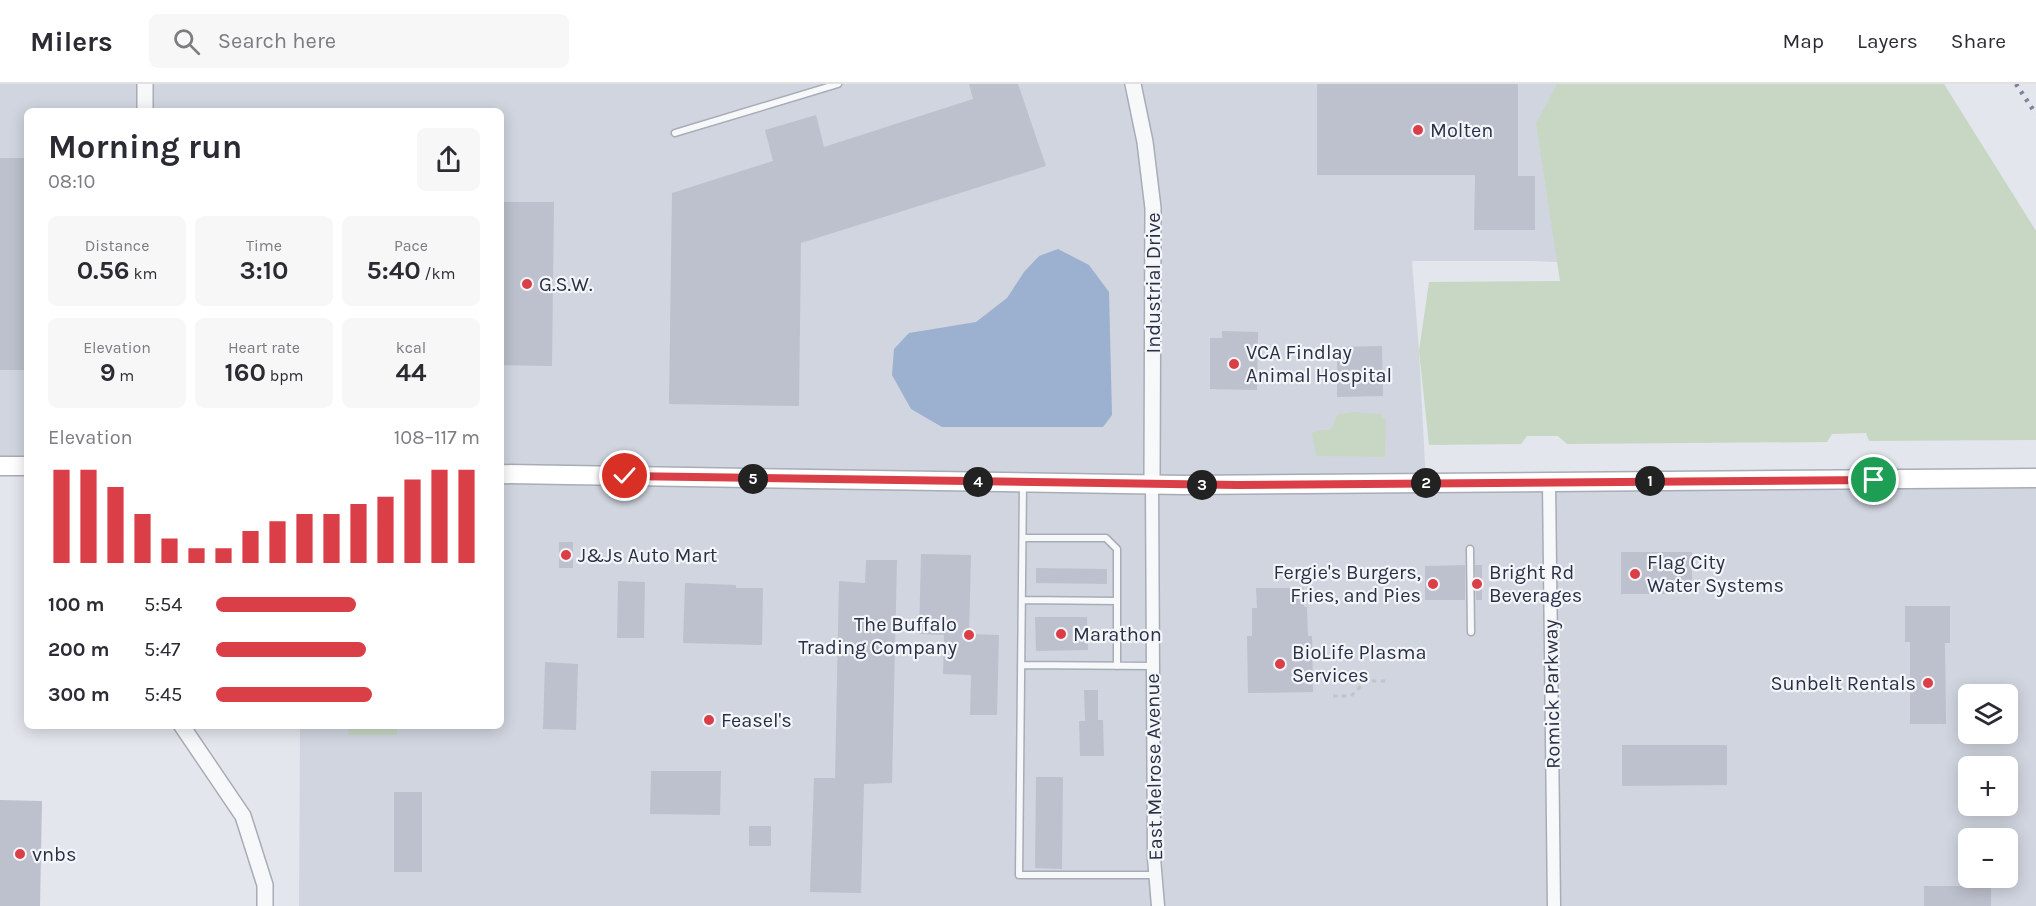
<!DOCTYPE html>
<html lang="en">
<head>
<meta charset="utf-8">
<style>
	body { margin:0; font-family:Karla,sans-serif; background:#f7f7f7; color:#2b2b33; height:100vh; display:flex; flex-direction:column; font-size:22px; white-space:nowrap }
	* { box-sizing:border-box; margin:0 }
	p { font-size:20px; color:#7c7c81 }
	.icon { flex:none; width:33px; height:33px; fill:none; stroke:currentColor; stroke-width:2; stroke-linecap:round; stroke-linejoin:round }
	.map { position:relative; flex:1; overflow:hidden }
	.side { position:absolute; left:24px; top:24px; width:480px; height:621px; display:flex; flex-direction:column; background:#fff; border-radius:9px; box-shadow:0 3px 15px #0003 }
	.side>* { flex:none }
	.fabs { position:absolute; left:1958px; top:600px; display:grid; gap:12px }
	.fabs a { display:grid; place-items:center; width:60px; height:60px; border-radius:9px; background:#fff; box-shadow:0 3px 15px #0003; font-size:30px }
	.pin { position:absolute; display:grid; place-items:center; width:51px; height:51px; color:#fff; margin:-26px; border:3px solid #fff; border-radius:50%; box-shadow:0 2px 6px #0007 }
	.km { position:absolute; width:30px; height:30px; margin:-15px; border-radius:50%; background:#222; color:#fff; font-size:16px; line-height:30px; text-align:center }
	.round { display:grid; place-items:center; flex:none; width:63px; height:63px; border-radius:9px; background:#f7f7f7 }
	.headline { display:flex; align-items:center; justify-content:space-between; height:102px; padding:0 24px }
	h1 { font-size:33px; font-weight:700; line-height:45px }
	.stats { display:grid; grid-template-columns:repeat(3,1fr); gap:9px; height:102px; padding:6px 24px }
	.stats div { display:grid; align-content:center; border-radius:9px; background:#f7f7f7; text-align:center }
	.stats b { font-size:26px; font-weight:700 }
	.stats small { font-size:16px; font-weight:400 }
	.stats p { font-size:16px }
	.chart { height:168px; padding:12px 24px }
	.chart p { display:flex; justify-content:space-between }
	.chart svg { width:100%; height:108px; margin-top:6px; stroke:#da3f48; stroke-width:6 }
	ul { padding:0 24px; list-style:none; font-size:20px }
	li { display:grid; grid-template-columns:96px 72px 1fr; align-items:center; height:45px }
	li i { height:15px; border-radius:8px; background:#da3f48 }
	header { display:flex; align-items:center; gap:36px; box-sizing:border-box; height:84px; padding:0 30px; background:#fff; border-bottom:2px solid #e1e1e2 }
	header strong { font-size:28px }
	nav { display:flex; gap:33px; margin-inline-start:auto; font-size:21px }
	.search { width:420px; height:54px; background:#f7f7f7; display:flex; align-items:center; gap:15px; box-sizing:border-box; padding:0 21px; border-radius:9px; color:#7c7c81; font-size:22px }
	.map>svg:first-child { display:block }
	.built { fill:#d1d5df; fill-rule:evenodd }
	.green { fill:#c7d7c4 }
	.water { fill:#9cb0cf }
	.building { fill:#bdc1cd }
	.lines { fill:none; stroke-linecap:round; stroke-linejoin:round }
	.service-casing { stroke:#a7acb7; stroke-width:9 }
	.minor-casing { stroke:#a7acb7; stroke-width:15 }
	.tertiary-casing { stroke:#a7acb7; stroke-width:18 }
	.secondary-casing { stroke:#a7acb7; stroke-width:21 }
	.path { stroke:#c1c4cb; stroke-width:3; stroke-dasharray:4.5 4.5; stroke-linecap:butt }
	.service { stroke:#f7f8fa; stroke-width:6 }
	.minor { stroke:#f7f8fa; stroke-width:12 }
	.tertiary { stroke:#f7f8fa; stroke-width:15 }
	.secondary { stroke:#fff; stroke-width:18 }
	.rail { stroke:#7b8398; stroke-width:4.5; stroke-dasharray:3 6; stroke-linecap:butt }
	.route-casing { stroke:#fff; stroke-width:12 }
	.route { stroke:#da3f48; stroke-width:8 }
	.poi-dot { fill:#da3f48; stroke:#f4f5f9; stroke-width:2 }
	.labels { text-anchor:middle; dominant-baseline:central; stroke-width:4.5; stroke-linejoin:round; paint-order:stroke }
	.poi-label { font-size:20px; fill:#293147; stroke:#f4f5f9; text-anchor:start }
	.street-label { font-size:20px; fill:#293147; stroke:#f4f5f9 }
</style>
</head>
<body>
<header>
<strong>Milers</strong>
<div class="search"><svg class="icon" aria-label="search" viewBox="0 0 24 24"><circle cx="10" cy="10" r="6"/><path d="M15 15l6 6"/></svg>Search here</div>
<nav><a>Map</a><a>Layers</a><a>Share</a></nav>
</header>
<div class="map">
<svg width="2036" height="822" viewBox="0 0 2036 822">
	<rect width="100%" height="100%" fill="#e3e6ec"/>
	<path class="built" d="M0,0H1943L2036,197L1531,177H1412L1419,267L1426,399L2036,394V822H299L300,642H501V27H27V387L0,386ZM1968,610H2007V650H1968ZM1968,682H2007V722H1968ZM1968,754H2007V794H1968Z"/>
	<path class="green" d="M1557,0H1944L2036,147V356L1869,357L1866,349L1832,350L1827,358L1567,360L1558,352H1527L1521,360L1429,361L1419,267L1429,198L1560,197L1536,39Z
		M1353,328L1380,330L1386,336L1385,373L1316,372L1312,349L1320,346H1330L1338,330Z
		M348,642H397V651H349Z"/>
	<path class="water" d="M1058,165L1089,181L1109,208L1112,331L1103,343H942L911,325L892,291L894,265L909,249L976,238L1007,214L1024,188L1039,172Z"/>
	<path class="building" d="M969,0H1018L1046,82L801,159L799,322L669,320L672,109L773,77L765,46L816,31L824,63L973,15Z
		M1317,0H1518V92H1535V146H1474L1475,91H1317Z
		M0,74H27V286H0Z
		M501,118H554L552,282L501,281Z
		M1222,247L1258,248L1257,306L1210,305V254H1222Z
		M1382,262L1383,312L1337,313V263Z
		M559,458H573V484H559Z
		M1621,468H1692V510H1621Z
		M921,470L971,471L969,550L999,551L997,631H970L971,591L943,590L944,551L919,550Z
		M866,476H897L892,699L864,700L861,809L810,808L814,694H835L839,497L865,499Z
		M1465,481V516H1425V482Z
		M1475,481H1482V516H1476Z
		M1036,484L1107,485V500L1036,499Z
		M618,497L645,498L644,554H617Z
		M685,499L736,501V504H763L762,561L683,559Z
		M1256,504H1304V523H1307L1308,552H1312L1313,608L1248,609L1247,552H1252V524H1257Z
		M1905,522H1950V559H1945L1946,640H1910V558H1905Z
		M1035,533H1087L1088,566L1036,567Z
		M545,578L578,580L576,646L543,645Z
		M1084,606H1098V636H1103L1104,672H1080L1079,637H1085Z
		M1622,661H1727V701L1622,702Z
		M651,687H721L720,731L650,730Z
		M1036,693H1063L1062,785L1035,784Z
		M394,708H422V788H394Z
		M0,716L42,717L40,822H0Z
		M749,742H771V762H749Z
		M1924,802H1991V822H1924Z"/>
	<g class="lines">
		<defs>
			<path id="service" d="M675,49L838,0
				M1023,399L1019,791H1155
				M1023,454H1106L1117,465V582
				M1470,465L1471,548
				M1022,516L1117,517
				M1021,581L1153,582"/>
			<path id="minor" d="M1549,398L1554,822
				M1152,401L1154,774L1158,822"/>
			<path id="tertiary" d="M145,0V27
				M1133,0L1145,58L1153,124L1152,401
				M182,642L243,732L265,801V822"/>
			<path id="secondary" d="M0,382H27
				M501,390L1184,401L2036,394"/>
		</defs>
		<use href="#service" class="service-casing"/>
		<use href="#minor" class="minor-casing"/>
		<use href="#tertiary" class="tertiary-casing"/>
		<use href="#secondary" class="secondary-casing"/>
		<path class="path" d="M1333,612H1351L1366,597H1387"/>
		<use href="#service" class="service"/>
		<use href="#minor" class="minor"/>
		<use href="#tertiary" class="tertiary"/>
		<use href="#secondary" class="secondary"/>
		<path class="rail" d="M2016,0L2036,30"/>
	</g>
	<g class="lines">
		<defs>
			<path id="route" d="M625,392L1238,401L1874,396"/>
		</defs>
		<use href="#route" class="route-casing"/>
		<use href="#route" class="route"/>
	</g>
	<g class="poi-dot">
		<circle cx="1418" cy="46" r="6"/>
		<circle cx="527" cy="200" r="6"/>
		<circle cx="1234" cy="280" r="6"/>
		<circle cx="566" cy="471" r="6"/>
		<circle cx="1635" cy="490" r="6"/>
		<circle cx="1433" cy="500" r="6"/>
		<circle cx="1477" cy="500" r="6"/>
		<circle cx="1061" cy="550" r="6"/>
		<circle cx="969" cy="551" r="6"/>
		<circle cx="1280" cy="580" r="6"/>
		<circle cx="1928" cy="599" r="6"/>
		<circle cx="709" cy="636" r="6"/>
		<circle cx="20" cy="770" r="6"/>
	</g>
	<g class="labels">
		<g class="poi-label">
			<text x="1430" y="46">Molten</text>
			<text x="539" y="200">G.S.W.</text>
			<text x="1246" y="268">VCA Findlay<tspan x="1246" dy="23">Animal Hospital</tspan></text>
			<text x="578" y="471">J&amp;Js Auto Mart</text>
			<text x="1647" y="478">Flag City<tspan x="1647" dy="23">Water Systems</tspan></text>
			<text x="1421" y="488" text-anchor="end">Fergie's Burgers,<tspan x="1421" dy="23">Fries, and Pies</tspan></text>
			<text x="1489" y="488">Bright Rd<tspan x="1489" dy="23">Beverages</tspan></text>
			<text x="957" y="540" text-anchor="end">The Buffalo<tspan x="957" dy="23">Trading Company</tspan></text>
			<text x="1073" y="550">Marathon</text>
			<text x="1292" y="568">BioLife Plasma<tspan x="1292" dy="23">Services</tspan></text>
			<text x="1916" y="599" text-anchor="end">Sunbelt Rentals</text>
			<text x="721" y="636">Feasel's</text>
			<text x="32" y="770">vnbs</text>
		</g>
		<g class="street-label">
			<text transform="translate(1153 199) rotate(-90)">Industrial Drive</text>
			<text transform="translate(1552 610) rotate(-91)">Romick Parkway</text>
			<text transform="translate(1154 683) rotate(-91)">East Melrose Avenue</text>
		</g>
	</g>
</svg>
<div class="fabs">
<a><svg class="icon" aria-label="layers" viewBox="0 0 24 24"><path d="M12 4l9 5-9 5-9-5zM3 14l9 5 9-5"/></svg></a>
<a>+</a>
<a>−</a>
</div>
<div class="pin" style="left:1874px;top:396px;background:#1e9e55"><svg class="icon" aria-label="arrive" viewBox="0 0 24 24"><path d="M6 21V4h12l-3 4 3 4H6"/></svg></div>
<div class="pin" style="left:625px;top:392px;background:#d93025"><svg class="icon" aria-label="check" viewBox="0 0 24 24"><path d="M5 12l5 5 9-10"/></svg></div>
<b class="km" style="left:1650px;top:397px">1</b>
<b class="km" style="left:1426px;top:399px">2</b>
<b class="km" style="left:1202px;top:401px">3</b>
<b class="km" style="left:978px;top:398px">4</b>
<b class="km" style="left:753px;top:395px">5</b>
<section class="side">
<div class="headline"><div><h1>Morning run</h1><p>08:10</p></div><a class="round"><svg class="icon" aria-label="share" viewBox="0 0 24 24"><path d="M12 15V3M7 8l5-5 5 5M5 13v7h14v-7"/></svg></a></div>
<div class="stats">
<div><p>Distance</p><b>0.56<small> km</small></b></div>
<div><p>Time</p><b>3:10</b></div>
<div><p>Pace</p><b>5:40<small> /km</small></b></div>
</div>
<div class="stats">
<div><p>Elevation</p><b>9<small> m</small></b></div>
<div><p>Heart rate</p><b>160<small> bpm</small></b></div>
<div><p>kcal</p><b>44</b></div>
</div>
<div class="chart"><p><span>Elevation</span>108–117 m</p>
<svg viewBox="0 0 160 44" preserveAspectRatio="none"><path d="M5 44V6M15 44V6M25 44V13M35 44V24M45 44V34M55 44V38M65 44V38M75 44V31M85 44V27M95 44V24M105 44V24M115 44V20M125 44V17M135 44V10M145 44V6M155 44V6"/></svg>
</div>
<ul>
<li><b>100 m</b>5:54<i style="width:53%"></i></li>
<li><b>200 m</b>5:47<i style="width:57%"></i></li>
<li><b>300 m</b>5:45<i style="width:59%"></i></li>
</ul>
</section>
</div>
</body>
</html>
